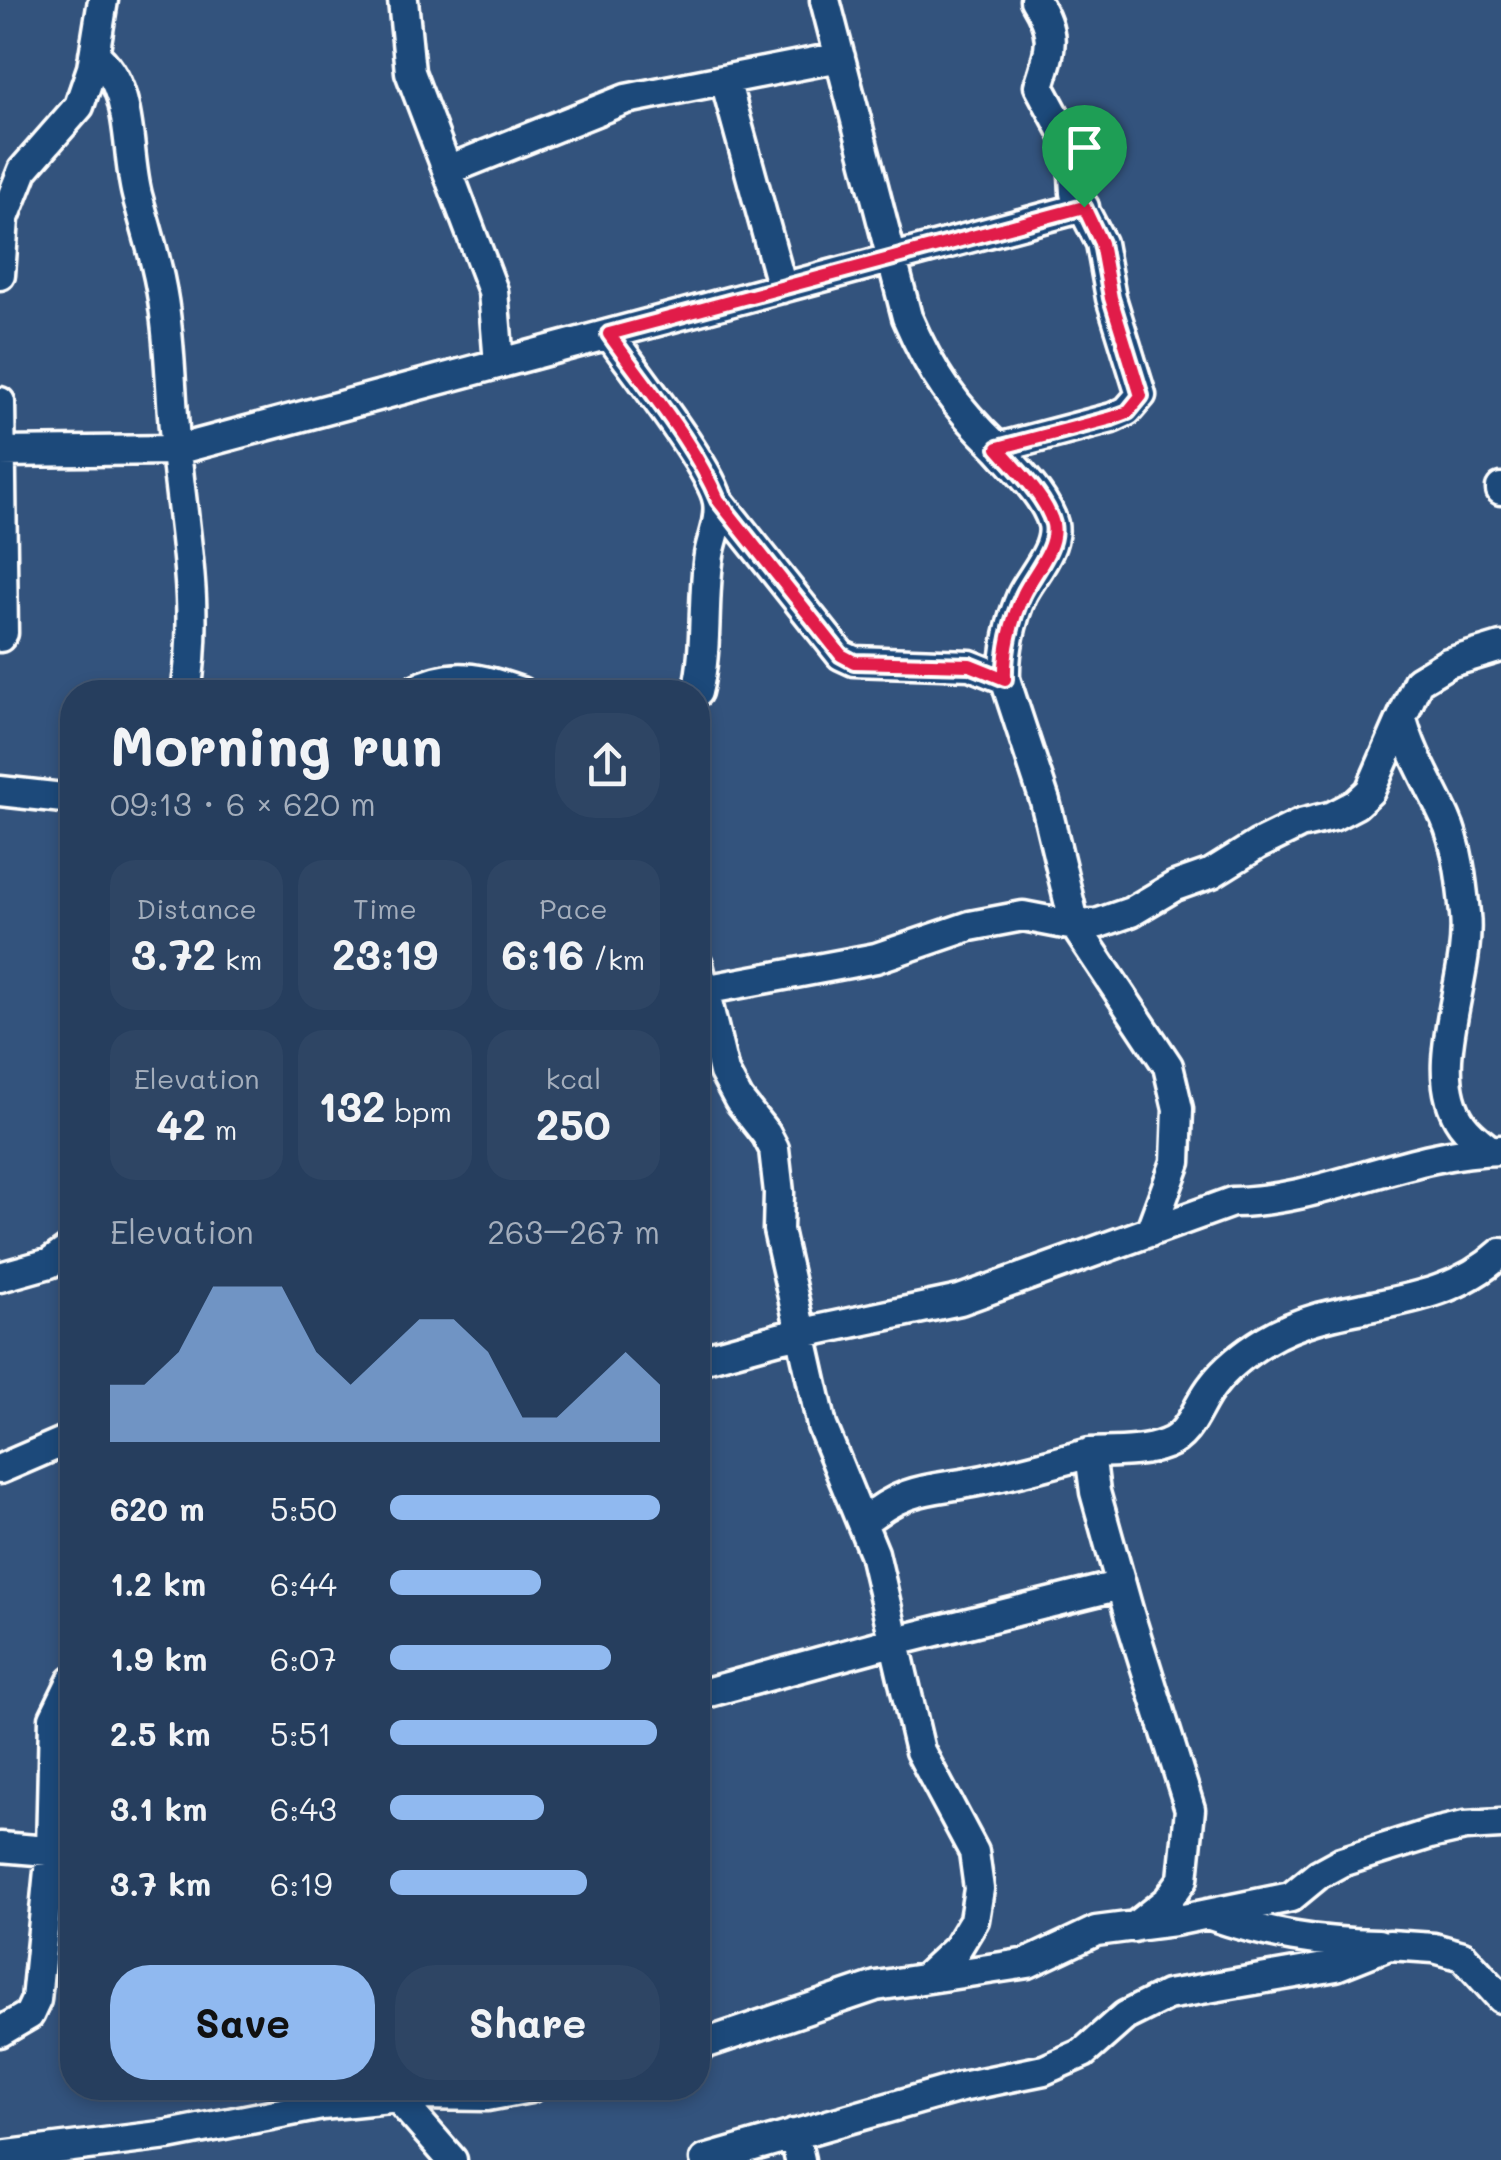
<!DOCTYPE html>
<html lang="en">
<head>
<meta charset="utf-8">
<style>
	body { margin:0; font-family:Mali,sans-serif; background:#2e4564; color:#f1f3f6; height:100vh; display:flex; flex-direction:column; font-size:38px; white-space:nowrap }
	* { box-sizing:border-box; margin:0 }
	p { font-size:32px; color:#a4aebc }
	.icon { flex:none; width:55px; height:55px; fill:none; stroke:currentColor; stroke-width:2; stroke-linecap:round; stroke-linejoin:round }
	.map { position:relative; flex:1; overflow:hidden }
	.side { position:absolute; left:60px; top:680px; width:650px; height:1420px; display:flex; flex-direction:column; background:#263e5e; border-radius:40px; box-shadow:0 5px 15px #0003,0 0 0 2px #425773 }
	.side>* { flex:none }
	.pin { position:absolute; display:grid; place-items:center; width:85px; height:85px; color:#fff; margin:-102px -42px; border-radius:50% 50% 50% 0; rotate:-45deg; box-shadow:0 0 10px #0007 }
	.pin .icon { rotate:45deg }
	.round { display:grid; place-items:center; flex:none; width:105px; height:105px; border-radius:40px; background:#2e4564 }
	.headline { display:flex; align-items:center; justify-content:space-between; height:170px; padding:0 50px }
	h1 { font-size:55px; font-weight:700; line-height:75px }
	.stats { display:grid; grid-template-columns:repeat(3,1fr); gap:15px; height:170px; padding:10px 50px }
	.stats div { display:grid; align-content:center; border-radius:25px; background:#2e4564; text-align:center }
	.stats b { font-size:42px; font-weight:700 }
	.stats small { font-size:28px; font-weight:400 }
	.stats p { font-size:28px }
	.chart { height:280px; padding:20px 50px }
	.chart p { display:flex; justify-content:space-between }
	.chart svg { width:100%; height:180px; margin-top:10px; fill:#90b9f0; opacity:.7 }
	.action { display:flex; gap:20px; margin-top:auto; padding:20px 50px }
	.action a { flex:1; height:115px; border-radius:40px; background:#90b9f0; color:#111; font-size:40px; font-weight:700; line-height:115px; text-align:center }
	.action a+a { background:#2e4564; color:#f1f3f6 }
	ul { padding:0 50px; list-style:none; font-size:32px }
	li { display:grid; grid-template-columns:160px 120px 1fr; align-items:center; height:75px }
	li i { height:25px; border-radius:12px; background:#90b9f0 }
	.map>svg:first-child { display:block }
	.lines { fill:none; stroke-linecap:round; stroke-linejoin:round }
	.minor-casing { stroke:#fff; stroke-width:35 }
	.minor { stroke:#1f4a7a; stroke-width:28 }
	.route-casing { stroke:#fff; stroke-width:20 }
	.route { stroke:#e11d48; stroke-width:12 }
</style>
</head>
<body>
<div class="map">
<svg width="1501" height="2160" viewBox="0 0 1501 2160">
	<rect width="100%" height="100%" fill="#33537d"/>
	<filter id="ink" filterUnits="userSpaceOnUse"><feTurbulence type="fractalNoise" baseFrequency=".01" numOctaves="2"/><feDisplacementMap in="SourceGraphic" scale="20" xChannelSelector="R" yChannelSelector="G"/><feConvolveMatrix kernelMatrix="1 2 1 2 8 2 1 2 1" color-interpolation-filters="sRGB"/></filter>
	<g filter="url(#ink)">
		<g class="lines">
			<defs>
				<path id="minor" d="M403,0L410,72L493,291L499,363
					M825,0L907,317C931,373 954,406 998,448L1112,418L1127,411L1141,395L1111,298L1101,243L1075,193L1073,156L1068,140L1039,86C1051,48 1057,36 1035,0
					M94,54C135,87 125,148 137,195C148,235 160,272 165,314C171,359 171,405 176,450C184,535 200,607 186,692
					M725,80L782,288
					M448,170L626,99L840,57
					M0,275L4,218L23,170L79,106L92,68L103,0
					M609,334C631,366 713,470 718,502C721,520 712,537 709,555C702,600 708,648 697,692
					M0,402L3,633L0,637
					M998,448C1016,469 1046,497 1053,524C1058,548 1032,575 1022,595C1011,620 1004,652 1005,679L1045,801L1075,926L1168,1066L1178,1109L1176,1162L1150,1232
					M0,452L176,450L1084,207
					M1501,488V490
					M718,500L841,655L854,661L970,665L1005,679
					M411,692C452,670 479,678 521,692
					M1402,719C1411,754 1430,784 1445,817C1458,845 1462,884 1465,914C1472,978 1423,1069 1462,1124C1470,1135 1480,1142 1490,1150
					M0,791L72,799
					M698,964L724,1072L739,1100L766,1134L774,1149L779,1193L778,1230L822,1426L874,1553L920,1751L974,1852L979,1889L974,1920L957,1948L927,1976
					M698,991L876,958L970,926L1023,916L1075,926L1099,923L1131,912L1175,886L1212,873L1257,845L1300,824L1333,816L1356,804L1370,791L1418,681L1448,663L1501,647
					M0,1277L50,1263L72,1247
					M698,1360L779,1338L960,1300L1232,1202C1325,1201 1408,1151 1501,1150
					M0,1469L72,1438
					M862,1523C911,1482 934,1492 992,1478C1025,1471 1057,1462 1090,1453
					M698,1695L896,1641L1121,1585
					M0,1847L72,1853
					M1210,1915C1268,1935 1317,1943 1378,1944
					M1134,1927L1168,1900L1183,1879L1190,1809L1130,1617L1095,1492L1090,1453C1115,1452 1143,1453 1166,1444C1191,1435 1197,1404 1213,1385C1226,1368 1248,1351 1266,1340C1339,1296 1433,1316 1501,1253
					M0,2032L29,2015L36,2000L51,1851L54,1718L72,1681
					M698,2046L876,1986L1028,1963L1096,1931L1174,1921L1291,1897L1319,1874L1341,1862L1430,1834L1465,1826L1501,1824
					M397,2097L452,2160
					M794,2134L800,2160
					M0,2156L168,2135L322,2105L418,2095L487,2096L530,2088
					M705,2160L961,2087L1044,2070L1083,2053L1125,2016L1167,1995L1336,1966L1389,1945L1434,1948L1463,1956L1501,1998"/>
			</defs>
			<use href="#minor" class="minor-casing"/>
			<use href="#minor" class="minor"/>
		</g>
	</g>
	<g class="lines" filter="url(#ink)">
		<defs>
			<path id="route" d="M1084,207L1101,243L1111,298L1141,396L1128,412L1112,418L998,448C1016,469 1046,497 1053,524C1058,548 1032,575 1023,595C1011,620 1004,652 1005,679L970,665L854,662L841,655L718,500C693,441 646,387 609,334Z"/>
		</defs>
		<use href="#route" class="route-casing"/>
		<use href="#route" class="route"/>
	</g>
</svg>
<div class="pin" style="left:1084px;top:207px;background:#1e9e55"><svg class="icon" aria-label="arrive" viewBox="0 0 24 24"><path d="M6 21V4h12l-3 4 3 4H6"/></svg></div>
<section class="side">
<div class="headline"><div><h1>Morning run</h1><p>09:13 · 6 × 620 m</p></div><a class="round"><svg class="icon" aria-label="share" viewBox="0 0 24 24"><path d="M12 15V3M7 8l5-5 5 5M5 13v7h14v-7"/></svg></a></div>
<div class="stats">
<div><p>Distance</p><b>3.72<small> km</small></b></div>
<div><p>Time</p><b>23:19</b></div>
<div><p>Pace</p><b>6:16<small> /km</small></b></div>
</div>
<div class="stats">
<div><p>Elevation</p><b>42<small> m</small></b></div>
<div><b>132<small> bpm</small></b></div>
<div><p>kcal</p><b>250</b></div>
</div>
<div class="chart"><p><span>Elevation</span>263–267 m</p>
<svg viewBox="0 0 160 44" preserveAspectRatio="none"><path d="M0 44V30L10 30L20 22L30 6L40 6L50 6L60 22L70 30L80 22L90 14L100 14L110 22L120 38L130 38L140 30L150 22L160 30V44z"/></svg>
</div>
<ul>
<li><b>620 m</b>5:50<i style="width:100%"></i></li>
<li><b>1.2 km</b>6:44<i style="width:56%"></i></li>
<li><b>1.9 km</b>6:07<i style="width:82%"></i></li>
<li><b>2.5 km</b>5:51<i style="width:99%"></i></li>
<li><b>3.1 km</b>6:43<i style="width:57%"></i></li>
<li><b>3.7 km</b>6:19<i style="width:73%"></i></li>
</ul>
<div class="action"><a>Save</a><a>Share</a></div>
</section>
</div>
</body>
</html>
